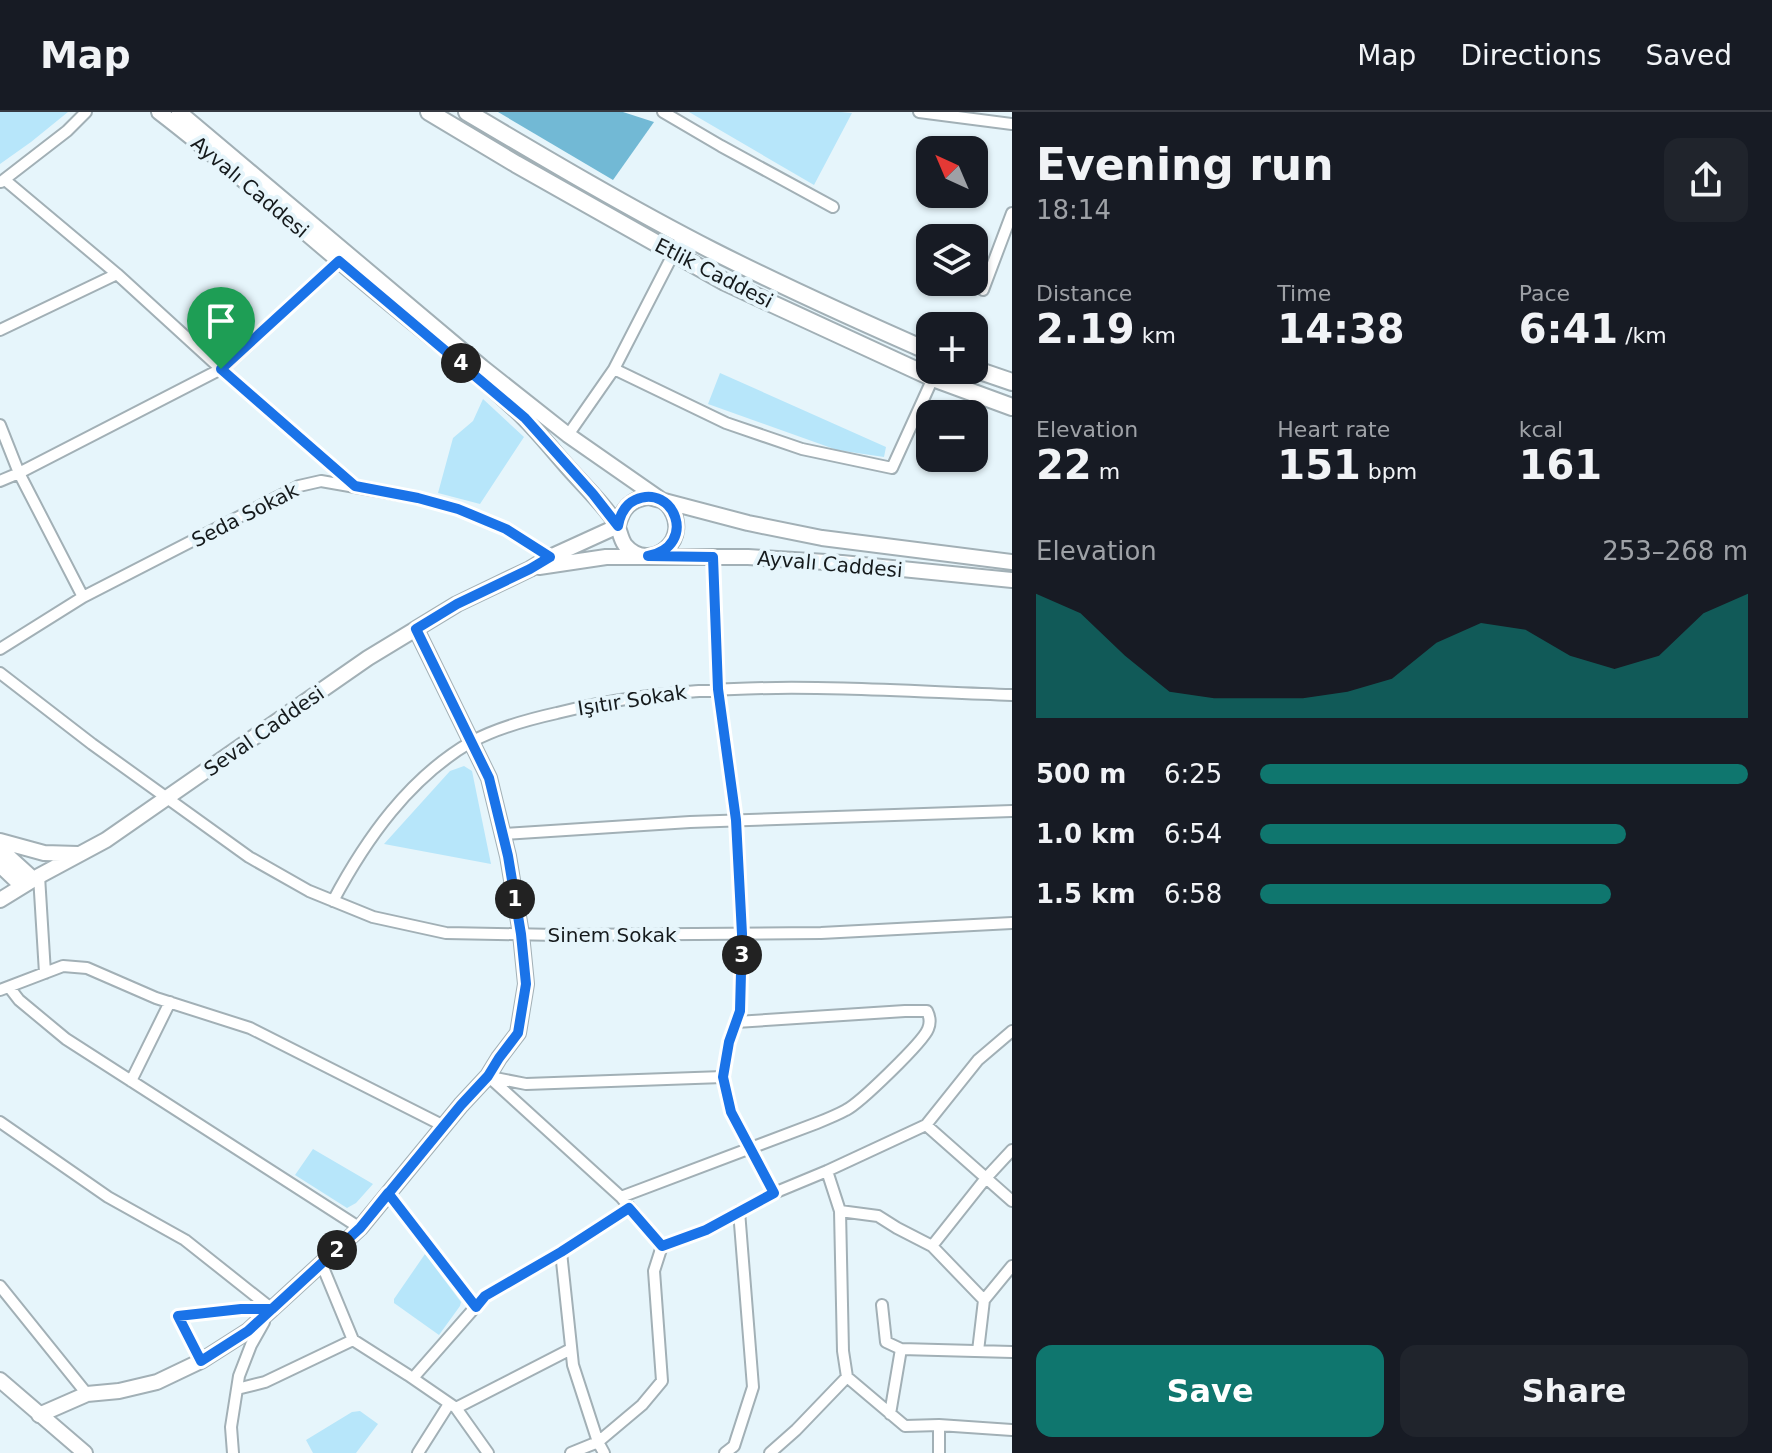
<!DOCTYPE html>
<html lang="en">
<head>
<meta charset="utf-8">
<style>
	body { margin:0; font-family:"DejaVu Sans",sans-serif; background:#20242c; color:#f1f3f6; height:100vh; display:flex; flex-direction:column; font-size:30px; white-space:nowrap }
	* { box-sizing:border-box; margin:0 }
	p { font-size:26px; color:#9ea1a6 }
	.icon { flex:none; width:44px; height:44px; fill:none; stroke:currentColor; stroke-width:2; stroke-linecap:round; stroke-linejoin:round }
	.map { position:relative; flex:1; overflow:hidden }
	.side { display:flex; flex-direction:column; background:#171b24; width:760px }
	.side>* { flex:none }
	.needle { width:52px; rotate:316deg }
	.tools { position:absolute; left:916px; top:24px; display:grid; gap:16px }
	.tools a { display:grid; place-items:center; width:72px; height:72px; border-radius:16px; background:#171b24; box-shadow:0 2px 6px #0004; font-size:40px }
	.pin { position:absolute; display:grid; place-items:center; width:68px; height:68px; color:#fff; margin:-82px -34px; border-radius:50% 50% 50% 0; rotate:-45deg; box-shadow:0 0 8px #0007 }
	.pin .icon { rotate:45deg }
	.km { position:absolute; width:40px; height:40px; margin:-20px; border-radius:50%; background:#222; color:#fff; font-size:22px; line-height:40px; text-align:center }
	.round { display:grid; place-items:center; flex:none; width:84px; height:84px; border-radius:16px; background:#20242c }
	.head { display:flex; align-items:center; justify-content:space-between; height:136px; padding:0 24px }
	h1 { font-size:44px; font-weight:700; line-height:60px }
	.stats { display:grid; grid-template-columns:repeat(3,1fr); gap:12px; height:136px; padding:8px 24px }
	.stats div { display:grid; align-content:center }
	.stats b { font-size:40px; font-weight:700 }
	.stats small { font-size:22px; font-weight:400 }
	.stats p { font-size:22px }
	.chart { height:224px; padding:16px 24px }
	.chart p { display:flex; justify-content:space-between }
	.chart svg { width:100%; height:144px; margin-top:8px; fill:#0f766e; opacity:.7 }
	.button { display:flex; gap:16px; margin-top:auto; padding:16px 24px }
	.button a { flex:1; height:92px; border-radius:16px; background:#0f766e; color:#fff; font-size:32px; font-weight:700; line-height:92px; text-align:center }
	.button a+a { background:#20242c; color:#f1f3f6 }
	ul { padding:0 24px; list-style:none; font-size:26px }
	li { display:grid; grid-template-columns:128px 96px 1fr; align-items:center; height:60px }
	li i { height:20px; border-radius:10px; background:#0f766e }
	header { display:flex; align-items:center; gap:48px; box-sizing:border-box; height:112px; padding:0 40px; background:#171b24; border-bottom:2px solid #363941 }
	header strong { font-size:38px }
	nav { display:flex; gap:44px; margin-inline-start:auto; font-size:28px }
	main { display:flex; flex:1; min-height:0 }
	.map>svg:first-child { display:block }
	.green { fill:#b7e6fa }
	.forest { fill:#72b9d5 }
	.lines { fill:none; stroke-linecap:round; stroke-linejoin:round }
	.street-casing { stroke:#a2b0b6; stroke-width:14 }
	.secondary-casing { stroke:#a2b0b6; stroke-width:18 }
	.primary-casing { stroke:#a2b0b6; stroke-width:20 }
	.street { stroke:#fff; stroke-width:10 }
	.secondary { stroke:#fff; stroke-width:14 }
	.primary { stroke:#fff; stroke-width:16 }
	.route-casing { stroke:#fff; stroke-width:16 }
	.route { stroke:#1a73e8; stroke-width:10 }
	.labels { text-anchor:middle; dominant-baseline:central; stroke-width:8; stroke-linejoin:round; paint-order:stroke }
	.street-label { font-size:20px; fill:#151a1c; stroke:#e6f5fb }
</style>
</head>
<body>
<header>
<strong>Map</strong>
<nav><a>Map</a><a>Directions</a><a>Saved</a></nav>
</header>
<main>
<div class="map">
<svg width="1012" height="1341" viewBox="0 0 1012 1341">
	<rect width="100%" height="100%" fill="#e6f5fb"/>
	<path class="green" d="M0,0H68L31,30L0,52Z
		M689,0H841L852,1L814,73Z
		M720,261L886,335L884,345L837,338L708,292Z
		M483,287L524,325L480,392L438,381L453,326L473,309Z
		M464,654L472,659L491,752L384,732L450,659Z
		M313,1037L373,1072L356,1091L347,1096L295,1063Z
		M425,1142L461,1190L460,1194L439,1223L394,1191V1187Z
		M360,1299L378,1312L356,1341H313L306,1328L352,1300Z"/>
	<path class="forest" d="M498,0H623L654,10L613,68Z"/>
	<g class="lines">
		<defs>
			<path id="street" d="M663,0L721,34L833,95
				M919,0L1012,12
				M5,68L117,162L221,257L352,372
				M1,70L67,19L86,0
				M983,178L1012,101
				M0,218L117,162
				M614,257L726,311L802,337L892,356L933,266
				M0,313L19,361L83,485
				M568,323L614,257L683,123
				M0,369L19,361L221,257L339,149
				M713,445L718,577L736,708L742,822L740,899L729,930L723,965L731,1000L774,1081
				M0,537L83,485L299,374L321,369L418,386L458,397L506,417L550,445
				M0,561L92,632L249,745L309,779L373,805L446,821L557,823L821,821L1012,811
				M503,722L690,710L1012,699
				M39,764L45,861
				M333,789C366,727 409,666 471,630C495,617 530,607 557,601C706,563 860,578 1012,583
				M9,875L19,888L66,927L360,1116
				M0,878L63,854L87,856L156,886L250,916L444,1014
				M488,964L621,1085L662,1134
				M490,965L526,972L723,965
				M131,969L170,890
				M0,1010L108,1085L185,1128L272,1197
				M926,1013L978,948L1012,919
				M827,1059L840,1099L843,1239L847,1265L905,1314L939,1313L1012,1318
				M388,1081L476,1195
				M621,1085L817,1011C827,1007 837,1003 846,998C860,991 923,930 928,917C931,910 930,905 927,899H905L736,910
				M840,1099L878,1104L897,1116L932,1134L984,1188
				M662,1134L706,1118L774,1081L827,1059L926,1013L1012,1089
				M932,1134L986,1066L1012,1038
				M561,1140L573,1253L598,1330L604,1341
				M322,1153L353,1228L408,1263L456,1296L488,1341
				M0,1174L87,1282
				M882,1193L886,1230L901,1237L1012,1240
				M978,1239L984,1188L1012,1154
				M201,1249L178,1204L241,1197H272
				M413,1266L485,1184L561,1140L629,1096
				M237,1277L265,1270L353,1228
				M456,1296L571,1237
				M890,1302L901,1237
				M233,1341L231,1315L239,1264L251,1233L264,1210
				M418,1341L449,1292
				M571,1341L598,1330L642,1293L662,1269L654,1159L662,1134
				M725,1341L734,1334L753,1275L739,1099
				M770,1341L796,1318L847,1265
				M939,1341V1313"/>
			<path id="secondary" d="M159,0C232,56 300,117 370,175C421,218 477,260 524,306C538,320 551,336 564,351C581,371 601,389 616,411C620,418 620,426 625,433C650,463 696,426 667,392L568,323L482,255L179,0
				M618,414C622,396 631,387 649,385L748,411L822,426L1012,450
				M539,455L606,445H748L842,451L1012,468
				M0,729L44,741L78,742
				M0,737L33,767
				M0,753L22,774
				M0,788L39,764L106,728L368,546L457,492L530,457L550,445L618,414
				M0,1268L85,1341
				M39,1303L87,1282L119,1279L157,1270L201,1249L248,1219L360,1116L461,993L488,964L499,946L518,921L526,872L521,822L508,744L489,666L416,517"/>
			<path id="primary" d="M429,0L516,52L725,170L933,266L1012,295
				M467,0C548,48 629,96 713,139C784,175 857,208 930,240
				M974,257L1012,270"/>
		</defs>
		<use href="#street" class="street-casing"/>
		<use href="#secondary" class="secondary-casing"/>
		<use href="#primary" class="primary-casing"/>
		<use href="#street" class="street"/>
		<use href="#secondary" class="secondary"/>
		<use href="#primary" class="primary"/>
	</g>
	<g class="lines">
		<defs>
			<path id="route" d="M221,257L355,374L418,386L458,397L506,417L550,445L530,457L457,492L416,517L489,666L508,744L521,822L526,872L518,921L499,946L488,964L461,993L360,1116L248,1219L201,1249L178,1204L241,1197H272L360,1116L388,1081L476,1195L485,1184L561,1140L629,1096L662,1134L706,1118L774,1081L731,1000L723,965L729,930L740,899L742,822L736,708L718,577L713,445L648,444C699,434 674,370 635,388C624,393 620,403 618,414L593,382L525,306L339,149L221,257"/>
		</defs>
		<use href="#route" class="route-casing"/>
		<use href="#route" class="route"/>
	</g>
	<g class="labels">
		<g class="street-label">
			<text transform="translate(250 75) rotate(40)">Ayvalı Caddesi</text>
			<text transform="translate(714 161) rotate(27)">Etlik Caddesi</text>
			<text transform="translate(245 403) rotate(-27)">Seda Sokak</text>
			<text transform="translate(830 452) rotate(5)">Ayvalı Caddesi</text>
			<text transform="translate(632 588) rotate(-9)">Işıtır Sokak</text>
			<text transform="translate(264 619) rotate(-35)">Seval Caddesi</text>
			<text x="612" y="823">Sinem Sokak</text>
		</g>
	</g>
</svg>
<div class="tools">
<a><svg class="needle" viewBox="-14 -14 28 28"><path d="M0-13l5 13h-10z" fill="#e53935"/><path d="M0 13l5-13h-10z" fill="#9ea1a6"/></svg></a>
<a><svg class="icon" aria-label="layers" viewBox="0 0 24 24"><path d="M12 4l9 5-9 5-9-5zM3 14l9 5 9-5"/></svg></a>
<a>+</a>
<a>−</a>
</div>
<div class="pin" style="left:221px;top:257px;background:#1e9e55"><svg class="icon" aria-label="arrive" viewBox="0 0 24 24"><path d="M6 21V4h12l-3 4 3 4H6"/></svg></div>
<b class="km" style="left:515px;top:787px">1</b>
<b class="km" style="left:337px;top:1138px">2</b>
<b class="km" style="left:742px;top:843px">3</b>
<b class="km" style="left:461px;top:251px">4</b>
</div>
<section class="side">
<div class="head"><div><h1>Evening run</h1><p>18:14</p></div><a class="round"><svg class="icon" aria-label="share" viewBox="0 0 24 24"><path d="M12 15V3M7 8l5-5 5 5M5 13v7h14v-7"/></svg></a></div>
<div class="stats">
<div><p>Distance</p><b>2.19<small> km</small></b></div>
<div><p>Time</p><b>14:38</b></div>
<div><p>Pace</p><b>6:41<small> /km</small></b></div>
</div>
<div class="stats">
<div><p>Elevation</p><b>22<small> m</small></b></div>
<div><p>Heart rate</p><b>151<small> bpm</small></b></div>
<div><p>kcal</p><b>161</b></div>
</div>
<div class="chart"><p><span>Elevation</span>253–268 m</p>
<svg viewBox="0 0 160 44" preserveAspectRatio="none"><path d="M0 44V6L10 12L20 25L30 36L40 38L50 38L60 38L70 36L80 32L90 21L100 15L110 17L120 25L130 29L140 25L150 12L160 6V44z"/></svg>
</div>
<ul>
<li><b>500 m</b>6:25<i style="width:100%"></i></li>
<li><b>1.0 km</b>6:54<i style="width:75%"></i></li>
<li><b>1.5 km</b>6:58<i style="width:72%"></i></li>
</ul>
<div class="button"><a>Save</a><a>Share</a></div>
</section>
</main>
</body>
</html>
